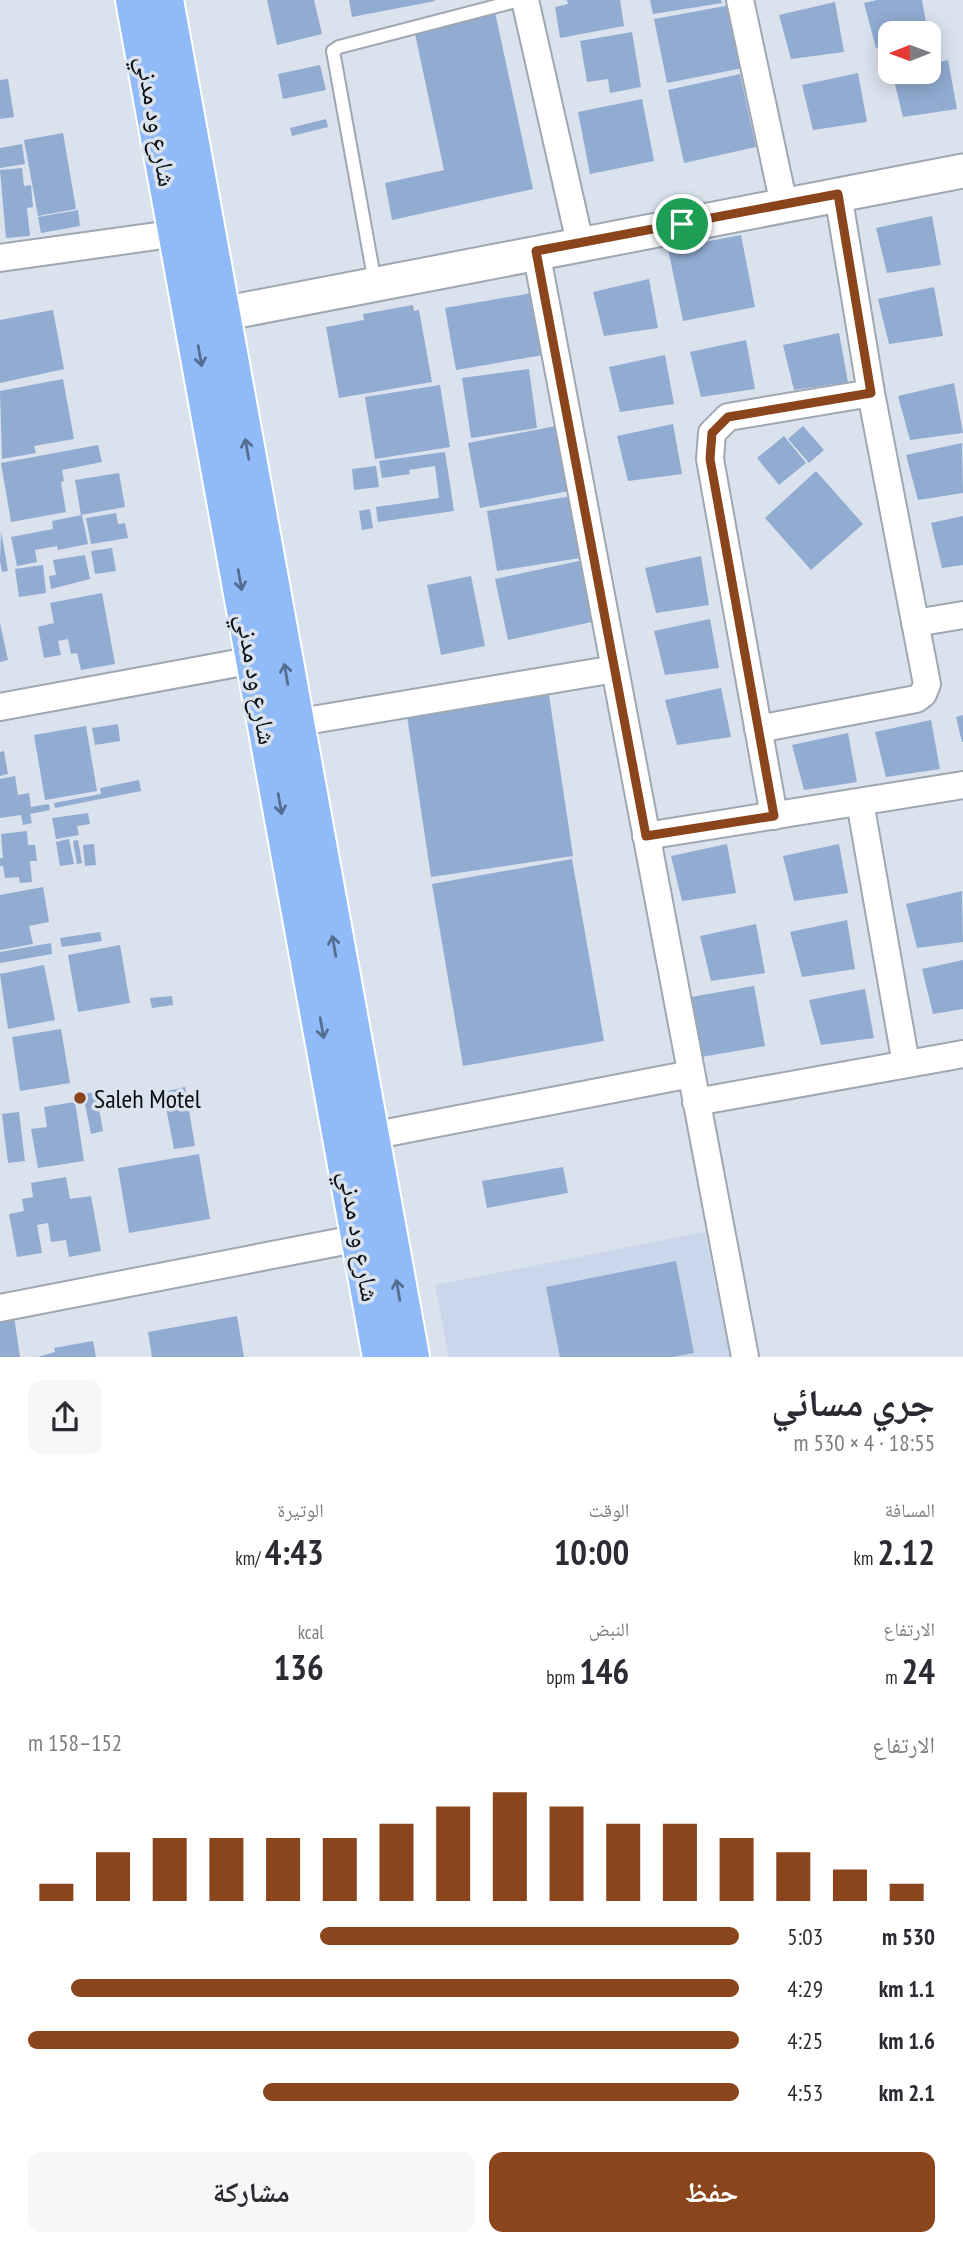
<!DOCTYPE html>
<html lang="ar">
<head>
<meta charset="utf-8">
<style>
	body { margin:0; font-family:"PT Sans Narrow","Noto Naskh Arabic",sans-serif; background:#f7f7f7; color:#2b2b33; direction:rtl; height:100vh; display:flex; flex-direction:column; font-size:26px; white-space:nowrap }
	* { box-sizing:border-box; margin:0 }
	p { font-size:23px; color:#7c7c81 }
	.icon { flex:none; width:38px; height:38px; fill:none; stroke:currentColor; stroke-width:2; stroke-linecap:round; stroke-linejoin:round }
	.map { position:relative; height:1357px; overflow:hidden; direction:ltr }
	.sheet { display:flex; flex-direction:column; background:#fff; flex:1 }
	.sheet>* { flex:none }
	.needle { width:46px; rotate:269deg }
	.tools { position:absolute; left:878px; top:21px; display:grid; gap:14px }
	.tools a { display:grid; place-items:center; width:63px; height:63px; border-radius:14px; background:#fff; box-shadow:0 4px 18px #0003; font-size:35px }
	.pin { position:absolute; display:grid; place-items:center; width:60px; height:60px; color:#fff; margin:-30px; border:4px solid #fff; border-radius:50%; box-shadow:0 2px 7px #0007 }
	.round { display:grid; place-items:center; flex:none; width:74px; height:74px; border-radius:14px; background:#f7f7f7 }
	.headline { display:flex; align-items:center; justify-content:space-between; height:119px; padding:0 28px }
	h1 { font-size:38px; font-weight:800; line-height:52px }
	.stats { display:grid; grid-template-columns:repeat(3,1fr); gap:10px; height:119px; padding:7px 28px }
	.stats div { display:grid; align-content:center }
	.stats b { font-size:35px; font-weight:800 }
	.stats small { font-size:19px; font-weight:400 }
	.stats p { font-size:19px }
	.chart { height:196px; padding:14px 28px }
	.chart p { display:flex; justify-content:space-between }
	.chart svg { width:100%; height:126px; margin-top:7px; stroke:#8a451c; stroke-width:6 }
	.cta { display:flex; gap:14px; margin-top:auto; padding:14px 28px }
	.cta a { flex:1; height:80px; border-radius:14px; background:#8a451c; color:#fff; font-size:28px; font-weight:800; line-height:80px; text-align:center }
	.cta a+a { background:#f7f7f7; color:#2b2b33 }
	ul { padding:0 28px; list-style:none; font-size:23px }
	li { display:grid; grid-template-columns:112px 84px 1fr; align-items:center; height:52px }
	li i { height:18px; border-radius:9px; background:#8a451c }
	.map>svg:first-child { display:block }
	.built { fill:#cad6e9 }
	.building { fill:#91abd1 }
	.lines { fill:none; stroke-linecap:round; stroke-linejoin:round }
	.service-casing { stroke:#9fa7b2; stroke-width:16 }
	.minor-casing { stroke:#9fa7b2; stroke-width:30 }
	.tertiary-casing { stroke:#9fa7b2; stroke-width:37 }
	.trunk-casing { stroke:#fff; stroke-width:42 }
	.service { stroke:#fff; stroke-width:12 }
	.minor { stroke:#fff; stroke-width:26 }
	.tertiary { stroke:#fff; stroke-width:33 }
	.trunk { stroke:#90baf8; stroke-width:38 }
	.oneway { stroke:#556d91 }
	.route-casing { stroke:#fff; stroke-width:14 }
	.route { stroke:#8a451c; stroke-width:9 }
	.poi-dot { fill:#8a451c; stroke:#dae2ee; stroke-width:2.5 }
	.labels { text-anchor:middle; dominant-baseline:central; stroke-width:7; stroke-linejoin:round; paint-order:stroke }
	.street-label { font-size:26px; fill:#0c0f13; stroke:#dae2ee }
	.poi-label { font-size:26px; fill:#0c0f13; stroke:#dae2ee; text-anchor:start }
</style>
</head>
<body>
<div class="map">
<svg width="963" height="1357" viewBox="0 0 963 1357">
	<rect width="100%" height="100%" fill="#dae2ee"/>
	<path class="built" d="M705,1232L730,1357H449L435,1285Z"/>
	<path class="building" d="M267,0H314L322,34L277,45Z
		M349,0H434L435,1L352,17Z
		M567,0H620L624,26L560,38L555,7L568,4Z
		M650,0H721L722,3L653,14Z
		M877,0H922L928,33H891V45L876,48L864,3Z
		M835,2L844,52L791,59L779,15Z
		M731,5L743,68L667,83L654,19Z
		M495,12L533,189L392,220L385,183L444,170L414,29Z
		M632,32L641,87L610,93L608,79L587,82L580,41Z
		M948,60L957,109L903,117L892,72H929V64Z
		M320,65L326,90L283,99L278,74Z
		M858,73L867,122L813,130L802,85Z
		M740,74L756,147L684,163L668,90Z
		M8,79L14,117L0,119V80Z
		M642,99L654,161L590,174L578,112Z
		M326,119L328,127L292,136L290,128Z
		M63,133L76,209L38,216L24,140Z
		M22,144L25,164L0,168V148Z
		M22,168L24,186L31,185L33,207L27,208L30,236L6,238L0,170Z
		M78,210L80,226L41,233L38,217Z
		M932,216L941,265L887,273L876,228Z
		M741,235L755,307L683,321L668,249Z
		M649,279L658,328L604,336L593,292Z
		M934,287L943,336L889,344L878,299Z
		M532,293L543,355L456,370L445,308Z
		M413,305L414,311L419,310L432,382L339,398L326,327L364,320L363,314Z
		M53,310L64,369L0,383V320Z
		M839,333L848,382L794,390L783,345Z
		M746,340L755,389L701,397L690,352Z
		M665,355L674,404L620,412L609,367Z
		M529,369L537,428L471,438L462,378Z
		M63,379L74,439L34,446L36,453L2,459L0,391Z
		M954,383L963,433L910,440L898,396Z
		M440,385L450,447L375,459L365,397Z
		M673,424L682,474L628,481L617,436Z
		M561,425L574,490L480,508L468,443Z
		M803,426L824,450L809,463L788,439Z
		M784,436L806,463L779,485L757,458Z
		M962,443L963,493L918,500L906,455Z
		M98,445L102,462L62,470L64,481L61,482L66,512L11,522L1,463Z
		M445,452L454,511L378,522L376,507L439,498L435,466L409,470L410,474L382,478L379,461Z
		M376,466L379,487L354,490L352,469Z
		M816,471L863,524L811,570L765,518Z
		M119,473L125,507L81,515L75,480Z
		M577,495L587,557L497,571L487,511Z
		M370,509L373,528L362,530L359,511Z
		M116,513L118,524L125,523L128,538L91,544L86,518Z
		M82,515L88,544L58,550L57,546L35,550L37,562L17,566L11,537L53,529L52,521Z
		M963,516V565L942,568L931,523Z
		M1,531L8,571L2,572L0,561Z
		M112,548L116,571L95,574L91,551Z
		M85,555L90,579L51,589L49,576L56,575L53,560Z
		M701,556L709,605L656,613L645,568Z
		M588,559L601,620L508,640L495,579Z
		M43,565L46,593L19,597L15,569Z
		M471,576L485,646L441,655L427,585Z
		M102,593L115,664L81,670L77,653L71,654L68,639L58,641L61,655L44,658L38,627L54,623L50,603Z
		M710,619L719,668L665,675L654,631Z
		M0,623L8,660L0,662Z
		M721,688L731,737L677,745L665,700Z
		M549,695L573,856L431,877L407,716Z
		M963,715V742H962L956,717Z
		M931,720L940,769L886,777L875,732Z
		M118,724L120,741L95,745L92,728Z
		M86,726L97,791L45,800L34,735Z
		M848,733L857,782L804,790L792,745Z
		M4,751L8,774L0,776V752Z
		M15,776L18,795L29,793L31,807L49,804L50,810L30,814L32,823L23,825L21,815L0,818V779Z
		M139,780L141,791L55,808L54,803L101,794L100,788Z
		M88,813L90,824L77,826L79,835L56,839L52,818Z
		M27,831L28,845H35L37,861H30L32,882L20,883L19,877L5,878L3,866H0V858H3L1,834Z
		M69,839L74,864L60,866L56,842Z
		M78,840L82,863L77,864L73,841Z
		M94,844L96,865L85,866L83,845Z
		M727,844L736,893L682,901L671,856Z
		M839,844L848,893L794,901L783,856Z
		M572,859L604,1041L463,1066L432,884Z
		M43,887L49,922L29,926L33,944L0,950V895Z
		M962,891L963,942L917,948L906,904Z
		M847,920L855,969L802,977L790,932Z
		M756,924L765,973L711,981L700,936Z
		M100,932L102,941L62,947L60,938Z
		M51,943L52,954L0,963V952Z
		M120,945L130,1003L78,1012L68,955Z
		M963,960V1009L933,1014L922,969Z
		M44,965L55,1020L8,1029L0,974Z
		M754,986L765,1046L695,1058L685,998Z
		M865,989L874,1038L821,1045L809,1000Z
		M172,996L173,1005L152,1008L150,998Z
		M61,1029L70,1083L20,1091L12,1037Z
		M185,1087L195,1146L174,1149L163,1092Z
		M96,1092L103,1131L91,1134L83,1094Z
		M75,1102L84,1161L38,1168L31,1129L47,1127L44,1107Z
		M19,1112L25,1161L8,1163L2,1114Z
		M199,1154L210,1219L129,1233L118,1168Z
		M563,1167L568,1193L487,1208L482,1181Z
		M66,1177L70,1199L91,1196L101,1251L69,1257L66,1240L51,1242L48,1223L37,1225L42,1253L17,1257L9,1214L24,1211L22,1199L33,1197L31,1183Z
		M676,1261L694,1353L672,1357H560L546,1287Z
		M14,1316L20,1357H0V1318Z
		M237,1316L244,1357H152L148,1332Z
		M93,1341L96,1357H38L55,1352L54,1348Z"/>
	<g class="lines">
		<defs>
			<path id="service" d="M375,283L333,51L339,47L520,0"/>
			<path id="minor" d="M525,0L580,243
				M740,0L784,205
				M536,251L745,1357
				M0,258L178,233
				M915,623L963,615
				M0,707L254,660
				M294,723L615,669
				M758,729L916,699L923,694L927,684L871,393L838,194
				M860,802L906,1064
				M774,816L710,459L712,433L728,417L871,393
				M646,836L963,785
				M696,1102L963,1054
				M371,1136L691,1074
				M0,1308L360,1238"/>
			<path id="tertiary" d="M196,319L963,171"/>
			<path id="trunk" d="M135,0L382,1357
				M164,0L410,1357"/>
		</defs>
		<use href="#service" class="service-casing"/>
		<use href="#minor" class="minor-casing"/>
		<use href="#tertiary" class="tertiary-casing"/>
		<use href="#trunk" class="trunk-casing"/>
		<use href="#service" class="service"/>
		<use href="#minor" class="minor"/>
		<use href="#tertiary" class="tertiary"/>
		<use href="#trunk" class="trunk"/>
	</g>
	<defs><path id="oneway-shaft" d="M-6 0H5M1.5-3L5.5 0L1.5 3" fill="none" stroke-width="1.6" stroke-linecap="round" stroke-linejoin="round" transform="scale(1.75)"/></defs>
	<g class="oneway">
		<use href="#oneway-shaft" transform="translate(200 356) rotate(80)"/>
		<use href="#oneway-shaft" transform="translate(247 449) rotate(-100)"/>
		<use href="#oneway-shaft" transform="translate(240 580) rotate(80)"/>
		<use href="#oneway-shaft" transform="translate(286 674) rotate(-100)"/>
		<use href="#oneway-shaft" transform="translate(280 804) rotate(80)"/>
		<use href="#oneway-shaft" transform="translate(334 946) rotate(-100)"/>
		<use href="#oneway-shaft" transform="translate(322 1028) rotate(80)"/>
		<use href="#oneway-shaft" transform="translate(398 1290) rotate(-100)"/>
	</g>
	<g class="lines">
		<defs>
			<path id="route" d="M838,194L871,393L728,417L712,433L710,459L774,816L646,836L536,251Z"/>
		</defs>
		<use href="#route" class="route-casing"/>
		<use href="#route" class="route"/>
	</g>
	<circle class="poi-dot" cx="80" cy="1098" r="7"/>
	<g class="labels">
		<g class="street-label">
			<text transform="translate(157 121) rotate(80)">شارع ود مدني</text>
			<text transform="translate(257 679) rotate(80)">شارع ود مدني</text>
			<text transform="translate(360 1236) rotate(80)">شارع ود مدني</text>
		</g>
		<g class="poi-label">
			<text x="94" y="1098">Saleh Motel</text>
		</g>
	</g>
</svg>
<div class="tools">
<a><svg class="needle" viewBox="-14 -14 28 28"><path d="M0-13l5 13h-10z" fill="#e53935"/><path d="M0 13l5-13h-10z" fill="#7c7c81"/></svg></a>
</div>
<div class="pin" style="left:682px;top:224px;background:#1e9e55"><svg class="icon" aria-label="arrive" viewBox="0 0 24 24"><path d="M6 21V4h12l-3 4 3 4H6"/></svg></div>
</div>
<section class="sheet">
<div class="headline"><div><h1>جري مسائي</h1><p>18:55 · 4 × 530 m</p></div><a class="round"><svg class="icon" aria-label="share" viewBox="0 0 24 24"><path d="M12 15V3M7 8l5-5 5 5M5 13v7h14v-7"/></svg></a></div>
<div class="stats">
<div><p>المسافة</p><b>2.12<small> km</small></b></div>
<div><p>الوقت</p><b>10:00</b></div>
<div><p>الوتيرة</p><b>4:43<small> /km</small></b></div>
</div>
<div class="stats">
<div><p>الارتفاع</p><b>24<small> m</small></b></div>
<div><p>النبض</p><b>146<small> bpm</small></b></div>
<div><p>kcal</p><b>136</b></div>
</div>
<div class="chart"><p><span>الارتفاع</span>152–158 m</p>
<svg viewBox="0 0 160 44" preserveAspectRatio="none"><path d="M5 44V38M15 44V27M25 44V22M35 44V22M45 44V22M55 44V22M65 44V17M75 44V11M85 44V6M95 44V11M105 44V17M115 44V17M125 44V22M135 44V27M145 44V33M155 44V38"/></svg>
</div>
<ul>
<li><b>530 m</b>5:03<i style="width:59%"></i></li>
<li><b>1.1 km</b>4:29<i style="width:94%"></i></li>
<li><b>1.6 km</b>4:25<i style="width:100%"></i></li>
<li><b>2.1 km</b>4:53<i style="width:67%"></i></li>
</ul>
<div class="cta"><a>حفظ</a><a>مشاركة</a></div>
</section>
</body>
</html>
